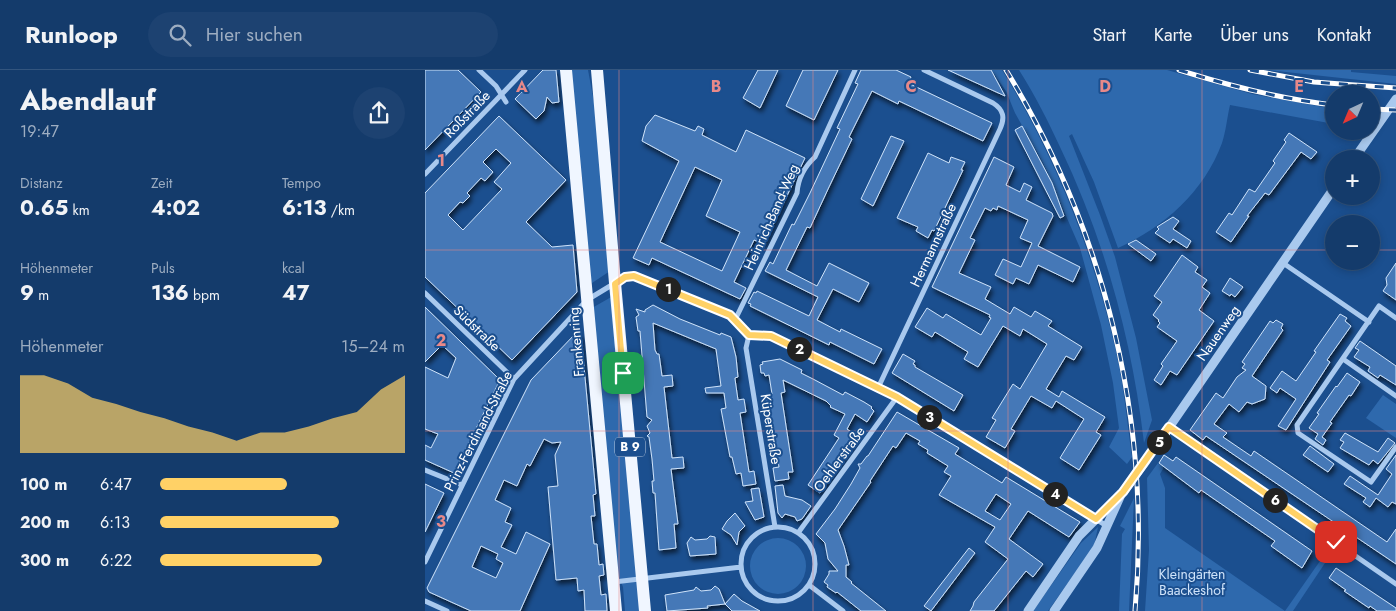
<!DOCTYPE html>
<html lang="de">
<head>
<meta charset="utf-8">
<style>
	body { margin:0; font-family:Jost,sans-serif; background:#1d4271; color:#f1f3f6; height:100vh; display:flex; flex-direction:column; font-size:19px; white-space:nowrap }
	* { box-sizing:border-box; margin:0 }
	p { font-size:16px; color:#9dadc1 }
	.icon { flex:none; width:28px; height:28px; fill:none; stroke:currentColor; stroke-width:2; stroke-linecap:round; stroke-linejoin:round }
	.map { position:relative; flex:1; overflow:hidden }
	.side { display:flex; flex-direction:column; background:#143b6b; width:425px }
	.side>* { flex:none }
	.needle { width:32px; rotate:224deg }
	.controls { position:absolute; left:900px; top:15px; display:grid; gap:10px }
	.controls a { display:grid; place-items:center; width:55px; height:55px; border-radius:50%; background:#143b6b; box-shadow:0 2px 8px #0003,0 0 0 1px #33557e; font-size:25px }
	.pin { position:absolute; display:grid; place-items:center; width:42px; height:42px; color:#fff; margin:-21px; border-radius:10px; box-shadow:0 2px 8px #0006 }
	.km { position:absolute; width:25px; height:25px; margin:-12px; border-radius:50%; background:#222; color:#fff; font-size:14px; line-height:25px; text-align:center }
	.round { display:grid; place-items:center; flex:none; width:52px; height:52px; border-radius:26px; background:#1d4271 }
	.head { display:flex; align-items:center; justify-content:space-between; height:85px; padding:0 20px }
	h1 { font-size:28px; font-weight:700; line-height:38px }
	.figures { display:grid; grid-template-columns:repeat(3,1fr); gap:8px; height:85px; padding:5px 20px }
	.figures div { display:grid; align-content:center }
	.figures b { font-size:21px; font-weight:700 }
	.figures small { font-size:14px; font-weight:400 }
	.figures p { font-size:14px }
	.chart { height:140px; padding:10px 20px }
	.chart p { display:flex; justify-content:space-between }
	.chart svg { width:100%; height:90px; margin-top:5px; fill:#ffd166; opacity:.7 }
	ul { padding:0 20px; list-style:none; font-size:16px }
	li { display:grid; grid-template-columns:80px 60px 1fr; align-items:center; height:38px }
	li i { height:12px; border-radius:6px; background:#ffd166 }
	header { display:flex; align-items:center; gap:30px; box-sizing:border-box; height:70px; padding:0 25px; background:#143b6b; border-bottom:1px solid #33557e }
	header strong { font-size:24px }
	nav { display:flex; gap:28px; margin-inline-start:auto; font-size:18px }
	.search { width:350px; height:45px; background:#1d4271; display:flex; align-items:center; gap:12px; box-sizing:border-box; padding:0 18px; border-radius:28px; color:#9dadc1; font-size:19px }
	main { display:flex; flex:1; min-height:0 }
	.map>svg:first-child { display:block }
	.green { fill:#2e69ad }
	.building { fill:#4478b7; stroke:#cfe3fa; fill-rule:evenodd; filter:url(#shadow) }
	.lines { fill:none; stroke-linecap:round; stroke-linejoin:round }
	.minor { stroke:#a9c9ee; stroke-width:5 }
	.tertiary { stroke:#a9c9ee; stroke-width:9 }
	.primary { stroke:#f0f6ff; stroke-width:12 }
	.rail-casing { stroke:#fff; stroke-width:5 }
	.rail { stroke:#1b4f8f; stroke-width:3; stroke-dasharray:9; stroke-linecap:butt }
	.route-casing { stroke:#fff; stroke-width:10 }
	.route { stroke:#ffd166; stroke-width:6 }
	.grid { fill:none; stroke:#e88989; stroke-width:1; stroke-opacity:0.55 }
	.labels { text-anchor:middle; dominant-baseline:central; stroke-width:4; stroke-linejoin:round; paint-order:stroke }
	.shield { fill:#1b4f8f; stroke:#bbcadd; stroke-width:1 }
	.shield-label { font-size:12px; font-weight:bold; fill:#fff }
	.street-label { font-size:14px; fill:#fff; stroke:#1b4f8f }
	.park-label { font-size:14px; fill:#cfe3fa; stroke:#1b4f8f }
	.grid-label { font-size:16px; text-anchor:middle; font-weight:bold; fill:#e88989; stroke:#1b4f8f; stroke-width:4; stroke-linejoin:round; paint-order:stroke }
</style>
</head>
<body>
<header>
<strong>Runloop</strong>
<div class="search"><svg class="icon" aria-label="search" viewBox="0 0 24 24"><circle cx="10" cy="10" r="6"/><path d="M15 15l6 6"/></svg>Hier suchen</div>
<nav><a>Start</a><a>Karte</a><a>Über uns</a><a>Kontakt</a></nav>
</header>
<main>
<section class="side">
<div class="head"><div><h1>Abendlauf</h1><p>19:47</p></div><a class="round"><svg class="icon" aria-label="share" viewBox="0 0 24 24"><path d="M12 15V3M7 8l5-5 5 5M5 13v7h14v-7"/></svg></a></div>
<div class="figures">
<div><p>Distanz</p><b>0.65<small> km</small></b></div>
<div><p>Zeit</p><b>4:02</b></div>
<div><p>Tempo</p><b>6:13<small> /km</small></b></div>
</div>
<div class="figures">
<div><p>Höhenmeter</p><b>9<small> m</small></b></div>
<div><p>Puls</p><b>136<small> bpm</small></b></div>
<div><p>kcal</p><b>47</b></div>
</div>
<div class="chart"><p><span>Höhenmeter</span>15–24 m</p>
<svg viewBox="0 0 160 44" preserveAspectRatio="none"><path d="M0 44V6L10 6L20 10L30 17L40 20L50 24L60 27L70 31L80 34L90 38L100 34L110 34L120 31L130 27L140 24L150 13L160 6V44z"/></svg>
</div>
<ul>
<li><b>100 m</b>6:47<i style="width:52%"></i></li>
<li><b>200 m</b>6:13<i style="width:73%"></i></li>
<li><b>300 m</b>6:22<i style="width:66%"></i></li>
</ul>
</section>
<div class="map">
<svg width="971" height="541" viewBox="0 0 971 541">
	<defs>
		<filter id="shadow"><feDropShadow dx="2" dy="4" stdDeviation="2.5" flood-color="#0009"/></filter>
	</defs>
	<rect width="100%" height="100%" fill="#1b4f8f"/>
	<path class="green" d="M144,0H163L172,48L185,201L167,213L165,208Z
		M566,0H577C631,87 668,182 691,281C699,316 702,352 707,387L702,394L684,377L694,358L688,313L676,255L655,178L618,93L590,43L581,21Z
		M594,0H742L827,24L909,39V54L805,35C802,48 801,61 797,73C779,122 739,157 693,178L669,112L647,64L644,66L675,145L690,187L711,268L727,350L719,373C707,270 680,171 635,77C623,51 610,25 594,0Z
		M843,0H926V2L971,6V14Z
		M188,226L216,541H200L198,517L192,502L167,238Z
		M958,325L971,334V368L941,348Z
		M733,393L739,397L735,404L740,418V458L860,541L902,481L906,484L868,541H720L724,480L722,408Z
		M709,428L704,541H694L697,464L700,459L695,456Z
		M673,457L669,476L623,541H608L656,473Z
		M325 496a28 28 0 1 1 56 0a28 28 0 1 1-56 0Z"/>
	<path class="building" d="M0,0H33L56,22L0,80Z
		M118,0H131L134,32L127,33L122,27L119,41L111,49L90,29Z
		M333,0H353L335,38L318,28Z
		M378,0H413L389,50L361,36Z
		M436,0H471L486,7L483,13L567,53L558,71L474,31L473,34L447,21L424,67L427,69L404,117L385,158L382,157L361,200L392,216L404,193L444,213L434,232L408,219L392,250L415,262L416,259L457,279L449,294L405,272L404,275L325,236L326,234L323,233L329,222L331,223L332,221L384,246L393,227L340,201L345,192L348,194L367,154L369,155L385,123L415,59L412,58L433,14L430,13Z
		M523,0H566L580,26Z
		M230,45L270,61L273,56L279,59L277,65L311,82L321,60L380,88L339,174L329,170L309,212L321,218L315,229L227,188L224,195L208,188L254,91L217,71L221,56ZM270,97L297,110L281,146L315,162L297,201L235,172Z
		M74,46L141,110L101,152L127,177L148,175L152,222L87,290L0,207V123ZM71,79L86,93L69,112L77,119L38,160L23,145L35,132L38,133L45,126L42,123L56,108L60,111L68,102L58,92Z
		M597,56L627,113L639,146L635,148L590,60Z
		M864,63L892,82L886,89L876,82L844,125L840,123L837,127L822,146H824L806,172L791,162L804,143L807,145L824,119L830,122L850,93L848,91L861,72L859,70Z
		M466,66L479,71L448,136L436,129Z
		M503,83L524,93L526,87L540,92L536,100H538L509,161L507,160L503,168L491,161L493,157L472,148Z
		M569,87L589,97L581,115L595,122L599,113L607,117L601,130L627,143L628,146L613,176L655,197L648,212L613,195L604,214L591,208L588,214L570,205L578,189L596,197L607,173L595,168L603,150L573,136L572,140L568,138L566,141L560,138L545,168L550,170L534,203L566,217L560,229L585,244L589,237L606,247L610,241L627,251L623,256L657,277L649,290L641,286L621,319L634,327L637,321L680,347L671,362L676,365L654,400L635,388L659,349L631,331L627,338L606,326L586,359L590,361L580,378L561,367L571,350L567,348L588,314L595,319L622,274L598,259L595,266L578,256L553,297L539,289L543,282L510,262L507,267L490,257L502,238L518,248L521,244L556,265L566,248L564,247L565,245L507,217Z
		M748,147L754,151L748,159L766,171L762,178L748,169L745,173L730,163L734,159L732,157Z
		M711,170L731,184L726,191L703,174Z
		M757,185L773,197L770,202L782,210L777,217L785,223L774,240L789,251L752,305L745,301L736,315L729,310L738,296L736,294L752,271L732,257L735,253L733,251L734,250L728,245L737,232L729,226Z
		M971,193V230L958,221L962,215L961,208Z
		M805,208L818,217L810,227L806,224L805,226L797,221Z
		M228,235L255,249L295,265L296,263L306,267L311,287L313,307L310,308V309L313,330L319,329L321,342L315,343L324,402L329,401L331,414L318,416L316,403L311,404L307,387H305L296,339L301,338L299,323H281L280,318L296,316L291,279L228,253L230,280L232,284H234L237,306L247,305L248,316L239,317L247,388L258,387L259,398L246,399L253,454H249L251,478L234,480L230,423H228L227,411H229L227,389L224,367L222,366L225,363L222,356L227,350L222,347L215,261H213L211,247L214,245L211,239L220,242V240Z
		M0,237L75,310L29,403L0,390V375L6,378L13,364L0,359V297L23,308L31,288L17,275L0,292Z
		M915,244L922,248L920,251L926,256L902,290L905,292L861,360L853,356L871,329L855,318L852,323L845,318L857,301L871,311L891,282L889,281Z
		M851,250L858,254L856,258L858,260L827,306L841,316L840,329L827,334L822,332L814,342L804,334L789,354L802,363L798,367L826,386L829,381L962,472L971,459V494L781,366L778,370L765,360L791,323L798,328L812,307L821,300L817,298L820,294L817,292L845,251L848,253Z
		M151,263L156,265L171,424L168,425L170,446H166L169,474H172L174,495L178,494L179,505L174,506L176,525L181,524L182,541H160L159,520L153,521L152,508L131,510L123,417L133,416L130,385L136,372L127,373L119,369L105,396L102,394L92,416L79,410L70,430L86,438L80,452L87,455L76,477L91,484L101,462L125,474L95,541H46L4,522L2,518L106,310ZM56,476L73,484L71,489L78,493L71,508L47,497Z
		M935,271L971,296V315L955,305L953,308L943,301L945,297L929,287L934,280L930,278Z
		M478,284L490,291L488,294L490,295V297L538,325L529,341L467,303Z
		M355,289L377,300L376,303L388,309L418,325L420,322L439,332L447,337L446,338L449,341L442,352L430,344L422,359L432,366L395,423L383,415L414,368L409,365L420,344L405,337L406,336L401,331L358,310L360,322L356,323L368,402H363L364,409L350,411L348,398L354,397L349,367L344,338L339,339L337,326L347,324L344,305L340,306L339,303H336L335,295L338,294L337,292Z
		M922,303L935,312L926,326L924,325L905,352L907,353L897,367L901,370L898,375L890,369L893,364L884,358L894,344L892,343L911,316L912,317Z
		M472,342L534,378L530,384L577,413L581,407L655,452L644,467L603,441L584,469L618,494L608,507L601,501L569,541H545L548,536L549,532L583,489L560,472L570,457L514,425L526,406L519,402L523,396L502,383L503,380L493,374L495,371L481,363L471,378L468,376L445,411L446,412L413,460L419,476L424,495H421V507L427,512L426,513L461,541H436L412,522L411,523L402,517L403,515L399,512L404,504V501H413L403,489L400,473L391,464L410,439L426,414L435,398L433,394H436L442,386H443ZM571,424L586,434L575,450L560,441Z
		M920,363L953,382L963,368L970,373L953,394L948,390L944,395L915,378L919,372L915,370Z
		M885,376L909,394L903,402L878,385Z
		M739,385L748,391L751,387L887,481L877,498L846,476L850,471L776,420L774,423L734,393Z
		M971,385V434L967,432L963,437L951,428L945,437L938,432L941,428L919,414L925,406L953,425L967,404L961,399Z
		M0,414L19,423L0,462Z
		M358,415L360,426L377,430L386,436L377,449L372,451L370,447L360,444L357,448L353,443L350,416Z
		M334,418L339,447L330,450L320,432L328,431L326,419Z
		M310,443L320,456L314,462L312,475L306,465L297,459L302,451Z
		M285,466L290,467L291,484L265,486L262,473L266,467L270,470L282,469Z
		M544,478L550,483L506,541L499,536Z
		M911,498L971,538V541H952L945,536L944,538L919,521L921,520L904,508Z
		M290,516L294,519L300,534L309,524L317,531L335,541H307L300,534L282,536L283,538L242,541L240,525L269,520L271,517L276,521L286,520Z"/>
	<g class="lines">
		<path class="minor" d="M54,0L71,16L81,32
			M0,104L100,0
			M858,193L944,252
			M0,223L89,309
			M971,248L954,236L872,355L873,363L946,412L971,377
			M310,250L372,123C373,110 379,97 390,87L430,0
			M324,265L321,278L350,457
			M918,289L971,326
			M453,318L575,59C580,48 579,40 568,33L499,0
			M744,357L971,514
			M0,400L37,415
			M316 494a37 37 0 1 1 74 0a37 37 0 1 1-74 0Z
			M373,463L472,327
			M0,492L89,309L162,230L200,207L209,206L305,245L324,265L346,266L472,327L682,456
			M189,512L316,497
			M384,515L418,541
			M0,531L22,541"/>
		<path class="tertiary" d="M929,89L971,29
			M603,541L654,466L698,422L721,391L909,118
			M629,541L672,478L695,427"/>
		<path class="primary" d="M141,0L191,541
			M172,0L190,213L220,541"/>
		<defs>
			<path id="rail" d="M581,0C680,162 727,351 710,541
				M754,0C805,16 856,29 909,35
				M825,0L889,12L971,18
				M946,39L971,40"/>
		</defs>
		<use href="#rail" class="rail-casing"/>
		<use href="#rail" class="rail"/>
	</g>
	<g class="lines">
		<defs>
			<path id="route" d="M198,303L190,214L200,207L209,206L305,245L324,265L346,266L472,327L671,449L698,422L744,357L911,472"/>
		</defs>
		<use href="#route" class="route-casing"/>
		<use href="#route" class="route"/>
	</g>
	<path class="grid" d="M194,0V541M388,0V541M583,0V541M777,0V541M0,180H909M946,180H971M0,361H971"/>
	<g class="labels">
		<rect class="shield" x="190" y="367.5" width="30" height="19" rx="4"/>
		<g class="shield-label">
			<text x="205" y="377">B 9</text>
		</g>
		<g class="street-label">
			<text transform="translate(42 44) rotate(-46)">Roßstraße</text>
			<text transform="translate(346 147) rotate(-66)">Heinrich-Band-Weg</text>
			<text transform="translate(508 175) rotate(-65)">Hermannstraße</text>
			<text transform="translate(52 258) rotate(44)">Südstraße</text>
			<text transform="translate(793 263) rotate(-55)">Nauenweg</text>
			<text transform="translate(151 272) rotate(-95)">Frankenring</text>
			<text transform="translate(346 359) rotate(81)">Küperstraße</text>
			<text transform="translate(53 361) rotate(-63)">Prinz-Ferdinand-Straße</text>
			<text transform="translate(414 389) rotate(-54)">Oehlerstraße</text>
		</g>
		<g class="park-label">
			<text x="767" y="504">Kleingärten<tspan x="767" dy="16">Baackeshof</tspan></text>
		</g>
	</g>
	<g class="grid-label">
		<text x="97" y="22">A</text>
		<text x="291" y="22">B</text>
		<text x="486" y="22">C</text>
		<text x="680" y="22">D</text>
		<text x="874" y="22">E</text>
		<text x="16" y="96">1</text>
		<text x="16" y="276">2</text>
		<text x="16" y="457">3</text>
	</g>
</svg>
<div class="controls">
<a><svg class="needle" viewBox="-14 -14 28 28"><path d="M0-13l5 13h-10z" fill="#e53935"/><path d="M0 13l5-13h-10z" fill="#9dadc1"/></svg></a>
<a>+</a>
<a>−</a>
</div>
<div class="pin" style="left:198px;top:303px;background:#1e9e55"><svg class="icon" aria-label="arrive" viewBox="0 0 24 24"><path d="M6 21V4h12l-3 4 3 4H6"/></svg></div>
<div class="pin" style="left:911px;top:472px;background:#d93025"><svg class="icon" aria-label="check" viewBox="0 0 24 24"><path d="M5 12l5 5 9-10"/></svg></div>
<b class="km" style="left:243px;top:219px">1</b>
<b class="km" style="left:374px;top:279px">2</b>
<b class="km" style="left:504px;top:347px">3</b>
<b class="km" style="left:630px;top:424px">4</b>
<b class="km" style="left:734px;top:372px">5</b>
<b class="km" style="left:850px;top:430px">6</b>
</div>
</main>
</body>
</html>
